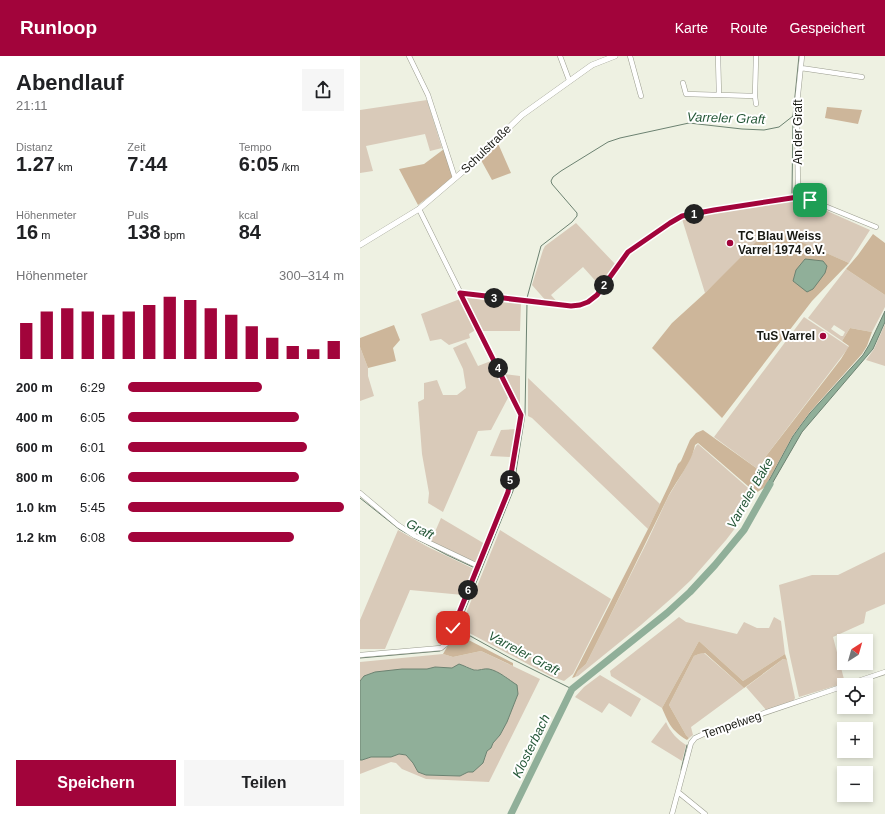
<!DOCTYPE html>
<html lang="de">
<head>
<meta charset="utf-8">
<style>
	body { margin:0; font-family:Arial,sans-serif; background:#f6f6f6; color:#202124; height:100vh; display:flex; flex-direction:column; font-size:15px; white-space:nowrap }
	* { box-sizing:border-box; margin:0 }
	p { font-size:13px; color:#757577 }
	.icon { flex:none; width:22px; height:22px; fill:none; stroke:currentColor; stroke-width:2; stroke-linecap:round; stroke-linejoin:round }
	.map { position:relative; flex:1; overflow:hidden }
	.sheet { display:flex; flex-direction:column; background:#fff; width:360px }
	.sheet>* { flex:none }
	.needle { width:26px; rotate:37deg }
	.tools { position:absolute; left:477px; top:578px; display:grid; gap:8px }
	.tools a { display:grid; place-items:center; width:36px; height:36px; border-radius:0px; background:#fff; box-shadow:0 2px 6px #0003; font-size:20px }
	.pin { position:absolute; display:grid; place-items:center; width:34px; height:34px; color:#fff; margin:-17px; border-radius:8px; box-shadow:0 2px 6px #0006 }
	.km { position:absolute; width:20px; height:20px; margin:-10px; border-radius:50%; background:#222; color:#fff; font-size:11px; line-height:20px; text-align:center }
	.round { display:grid; place-items:center; flex:none; width:42px; height:42px; border-radius:0px; background:#f6f6f6 }
	.head { display:flex; align-items:center; justify-content:space-between; height:68px; padding:0 16px }
	h1 { font-size:22px; font-weight:600; line-height:30px }
	.stats { display:grid; grid-template-columns:repeat(3,1fr); gap:6px; height:68px; padding:4px 16px }
	.stats div { display:grid; align-content:center }
	.stats b { font-size:20px; font-weight:600 }
	.stats small { font-size:11px; font-weight:400 }
	.stats p { font-size:11px }
	.chart { height:112px; padding:8px 16px }
	.chart p { display:flex; justify-content:space-between }
	.chart svg { width:100%; height:72px; margin-top:4px; stroke:#a2043b; stroke-width:6 }
	.action { display:flex; gap:8px; margin-top:auto; padding:8px 16px }
	.action a { flex:1; height:46px; border-radius:0px; background:#a2043b; color:#fff; font-size:16px; font-weight:600; line-height:46px; text-align:center }
	.action a+a { background:#f6f6f6; color:#202124 }
	ul { padding:0 16px; list-style:none; font-size:13px }
	li { display:grid; grid-template-columns:64px 48px 1fr; align-items:center; height:30px }
	li i { height:10px; border-radius:5px; background:#a2043b }
	header { display:flex; align-items:center; gap:24px; box-sizing:border-box; height:56px; padding:0 20px; background:#a2043b; color:#fff }
	header strong { font-size:19px }
	nav { display:flex; gap:22px; margin-inline-start:auto; font-size:14px }
	main { display:flex; flex:1; min-height:0 }
	.map>svg:first-child { display:block }
	.green { fill:#d9cab9; fill-rule:evenodd }
	.forest { fill:#cdb69a }
	.water { fill:#90af99; stroke:#6c8271 }
	.lines { fill:none; stroke-linecap:round; stroke-linejoin:round }
	.stream { stroke:#6c8271; stroke-width:1 }
	.river { stroke:#90af99; stroke-width:7 }
	.minor-casing { stroke:#9a9c8e; stroke-width:5.5 }
	.tertiary-casing { stroke:#9a9c8e; stroke-width:6 }
	.minor { stroke:#fff; stroke-width:4.5 }
	.tertiary { stroke:#fff; stroke-width:5.5 }
	.route-casing { stroke:#fff; stroke-width:8 }
	.route { stroke:#a2043b; stroke-width:5 }
	.poi-dot { fill:#a2043b; stroke:#fff; stroke-width:1.5 }
	.labels { text-anchor:middle; dominant-baseline:central; stroke-width:4; stroke-linejoin:round; paint-order:stroke }
	.street-label { font-size:12px; fill:#181913; stroke:#fff }
	.poi-label { font-size:12px; font-weight:bold; fill:#181913; stroke:#fff; text-anchor:start }
	.water-label { font-size:13px; font-style:italic; fill:#235636; stroke:#fff }
</style>
</head>
<body>
<header>
<strong>Runloop</strong>
<nav><a>Karte</a><a>Route</a><a>Gespeichert</a></nav>
</header>
<main>
<section class="sheet">
<div class="head"><div><h1>Abendlauf</h1><p>21:11</p></div><a class="round"><svg class="icon" aria-label="share" viewBox="0 0 24 24"><path d="M12 15V3M7 8l5-5 5 5M5 13v7h14v-7"/></svg></a></div>
<div class="stats">
<div><p>Distanz</p><b>1.27<small> km</small></b></div>
<div><p>Zeit</p><b>7:44</b></div>
<div><p>Tempo</p><b>6:05<small> /km</small></b></div>
</div>
<div class="stats">
<div><p>Höhenmeter</p><b>16<small> m</small></b></div>
<div><p>Puls</p><b>138<small> bpm</small></b></div>
<div><p>kcal</p><b>84</b></div>
</div>
<div class="chart"><p><span>Höhenmeter</span>300–314 m</p>
<svg viewBox="0 0 160 44" preserveAspectRatio="none"><path d="M5 44V22M15 44V15M25 44V13M35 44V15M45 44V17M55 44V15M65 44V11M75 44V6M85 44V8M95 44V13M105 44V17M115 44V24M125 44V31M135 44V36M145 44V38M155 44V33"/></svg>
</div>
<ul>
<li><b>200 m</b>6:29<i style="width:62%"></i></li>
<li><b>400 m</b>6:05<i style="width:79%"></i></li>
<li><b>600 m</b>6:01<i style="width:83%"></i></li>
<li><b>800 m</b>6:06<i style="width:79%"></i></li>
<li><b>1.0 km</b>5:45<i style="width:100%"></i></li>
<li><b>1.2 km</b>6:08<i style="width:77%"></i></li>
</ul>
<div class="action"><a>Speichern</a><a>Teilen</a></div>
</section>
<div class="map">
<svg width="525" height="758" viewBox="0 0 525 758">
	<rect width="100%" height="100%" fill="#eef1e2"/>
	<path class="green" d="M67,44L82,92L70,95L65,78L6,90L13,115L0,117V54Z
		M437,143L449,147L510,174L489,207L429,181L368,215L345,237L322,163Z
		M216,167L256,209L241,231L223,211L191,239L199,248L187,246L172,229L183,194L185,190Z
		M486,213L525,239V251L512,276L490,272L482,285L448,262ZM474,269L485,276L483,280H481L471,273Z
		M103,238L161,247L160,275H122Z
		M100,243L117,273L109,278L110,282L89,289L81,283L70,285L61,258Z
		M444,261L489,291L403,404L399,414L354,381Z
		M525,268V310L506,304L514,293Z
		M106,286L118,310L131,305L149,340L131,374L118,375L83,456L68,447L69,437L62,398L58,346L64,343V327L77,324L83,339H97L106,332L103,313L93,292Z
		M0,291L8,312V320L14,340L0,345Z
		M143,318L160,320V348L158,349Z
		M168,322L300,448L288,473L172,362L168,360Z
		M158,373L152,401L130,400L141,374Z
		M338,388L395,438L376,471L366,484L331,524L314,540L281,569L218,620L215,621L218,615L226,608L288,484L308,441L326,411L336,390Z
		M81,462L125,488L119,504L115,506L71,485Z
		M38,474L68,491L114,513L103,539L50,534L25,593H0V564Z
		M140,474L251,543L213,618L204,625L190,620L100,572Z
		M525,496V548L506,556L504,567L473,581L485,627L439,641L429,596L419,529L452,519H478Z
		M319,561L326,566L377,578L384,566L397,572H409L414,561L421,565L425,598L383,625L339,585L302,652L251,620L250,615Z
		M121,595L180,623L129,726L66,723L42,713L36,707L31,706L0,718V704H2L11,701H31L39,698L46,699L53,707L58,716L66,719L100,720L108,716L125,702L127,695L131,692L133,687L140,679L147,666L157,629L149,624L145,620L128,613L115,614L105,610L92,612L75,611L67,613L15,616L4,620L0,625V606L83,598L93,601Z
		M344,597L384,632L331,671L333,679L329,682L326,679L309,649L334,600L339,598Z
		M423,603L427,604L435,642L433,646L407,655L386,631Z
		M240,619L281,643L271,661L249,647L242,657L215,641L224,631Z
		M306,666C311,677 317,683 326,689L322,705L291,686Z"/>
	<path class="forest" d="M467,51L502,54L498,68L465,62Z
		M137,85L151,117L132,124L121,104Z
		M84,93L93,122L58,149L39,113L64,108Z
		M428,174L430,181L489,207L452,245L362,362L292,292L312,267L345,237L404,178Z
		M513,178L525,187V239L486,213L498,199Z
		M34,269L40,284L33,292L36,305L8,312L0,291V282Z
		M490,272L512,276L507,290L502,298L450,356L433,379L405,431L396,437L338,387L335,389C332,407 315,426 307,443C280,498 254,553 226,608L218,615L215,621L212,622L288,473L309,429L318,408L321,405L330,384L336,377L343,374L399,414L403,404L481,303L489,290L482,285Z
		M97,578L153,607V610L121,595L93,601L83,598L94,579Z
		M339,585L383,625L425,598L427,604L423,603L384,632L345,597L339,598L334,600L309,649L326,679L329,682L327,684C311,674 309,668 302,652Z"/>
	<path class="water" d="M445,203L463,205L467,210L465,217L453,233L447,236L433,225L436,214Z
		M525,255V266L513,293L442,376L409,433L406,435L405,432L433,380L441,369L450,357L503,299L509,289Z
		M99,608C105,610 108,612 114,614C119,615 124,612 129,613C139,615 149,624 157,629L158,638L147,666L140,679L133,687L131,692L127,695L123,707L113,716H108L100,720L66,719L58,716L53,707L46,699L39,698L31,701H11L2,704H0V625L4,620L15,616L42,613H67L75,611L92,612Z"/>
	<g class="lines">
		<path class="stream" d="M432,137L433,60
			M167,242L181,190L212,166L217,160V157L192,128L191,125L193,121L201,115L248,86L260,82L329,67L382,73L404,74L419,71L433,60L439,0
			M167,247L165,358L153,435L99,569V572L103,576L150,602L212,633
			M0,442L39,473L46,477
			M57,483L87,499L115,512
			M0,602L80,595
			M321,714L327,689"/>
		<path class="river" d="M151,758L212,633L307,557L330,536L355,509L384,474L410,428"/>
		<defs>
			<path id="minor" d="M49,0L68,39L95,122
				M200,0L209,24
				M270,0L281,40
				M358,0L359,39
				M441,12L502,21
				M323,27L326,38L395,40L396,0
				M395,40L396,48
				M438,141L437,48L442,0
				M100,237L211,250L221,249L228,245L237,239L268,196L310,167L322,160L354,154L438,141L450,144L516,171
				M0,437L38,469L55,480L118,510
				M0,599L81,592L86,588L148,436L161,359L59,153
				M486,629L525,616
				M318,736L345,758
				M312,758L331,687L335,682L348,676L484,630"/>
			<path id="tertiary" d="M0,189L59,153L107,112L162,59L232,9L255,0"/>
		</defs>
		<use href="#minor" class="minor-casing"/>
		<use href="#tertiary" class="tertiary-casing"/>
		<use href="#minor" class="minor"/>
		<use href="#tertiary" class="tertiary"/>
	</g>
	<g class="lines">
		<defs>
			<path id="route" d="M93,572L148,436L161,359L100,237L211,250L220,249L228,246L237,239L268,196L310,167L322,160L354,154L438,141L450,144"/>
		</defs>
		<use href="#route" class="route-casing"/>
		<use href="#route" class="route"/>
	</g>
	<g class="poi-dot">
		<circle cx="370" cy="187" r="4"/>
		<circle cx="463" cy="280" r="4"/>
	</g>
	<g class="labels">
		<g class="street-label">
			<text transform="translate(438 76) rotate(-90)">An der Graft</text>
			<text transform="translate(126 93) rotate(-44)">Schulstraße</text>
			<text transform="translate(372 669) rotate(-19)">Tempelweg</text>
		</g>
		<g class="poi-label">
			<text x="378" y="180">TC Blau Weiss<tspan x="378" dy="14">Varrel 1974 e.V.</tspan></text>
			<text x="455" y="280" text-anchor="end">TuS Varrel</text>
		</g>
		<g class="water-label">
			<text transform="translate(366 62) rotate(2)">Varreler Graft</text>
			<text transform="translate(390 437) rotate(-60)">Varreler Bäke</text>
			<text transform="translate(60 473) rotate(28)">Graft</text>
			<text transform="translate(164 597) rotate(28)">Varreler Graft</text>
			<text transform="translate(171 690) rotate(-64)">Klosterbach</text>
		</g>
	</g>
</svg>
<div class="tools">
<a><svg class="needle" viewBox="-14 -14 28 28"><path d="M0-13l5 13h-10z" fill="#e53935"/><path d="M0 13l5-13h-10z" fill="#757577"/></svg></a>
<a><svg class="icon" aria-label="locate" viewBox="0 0 24 24"><circle cx="12" cy="12" r="6"/><path d="M12 2v4M12 18v4M2 12h4M18 12h4"/></svg></a>
<a>+</a>
<a>−</a>
</div>
<div class="pin" style="left:450px;top:144px;background:#1e9e55"><svg class="icon" aria-label="arrive" viewBox="0 0 24 24"><path d="M6 21V4h12l-3 4 3 4H6"/></svg></div>
<div class="pin" style="left:93px;top:572px;background:#d93025"><svg class="icon" aria-label="check" viewBox="0 0 24 24"><path d="M5 12l5 5 9-10"/></svg></div>
<b class="km" style="left:334px;top:158px">1</b>
<b class="km" style="left:244px;top:229px">2</b>
<b class="km" style="left:134px;top:242px">3</b>
<b class="km" style="left:138px;top:312px">4</b>
<b class="km" style="left:150px;top:424px">5</b>
<b class="km" style="left:108px;top:534px">6</b>
</div>
</main>
</body>
</html>
